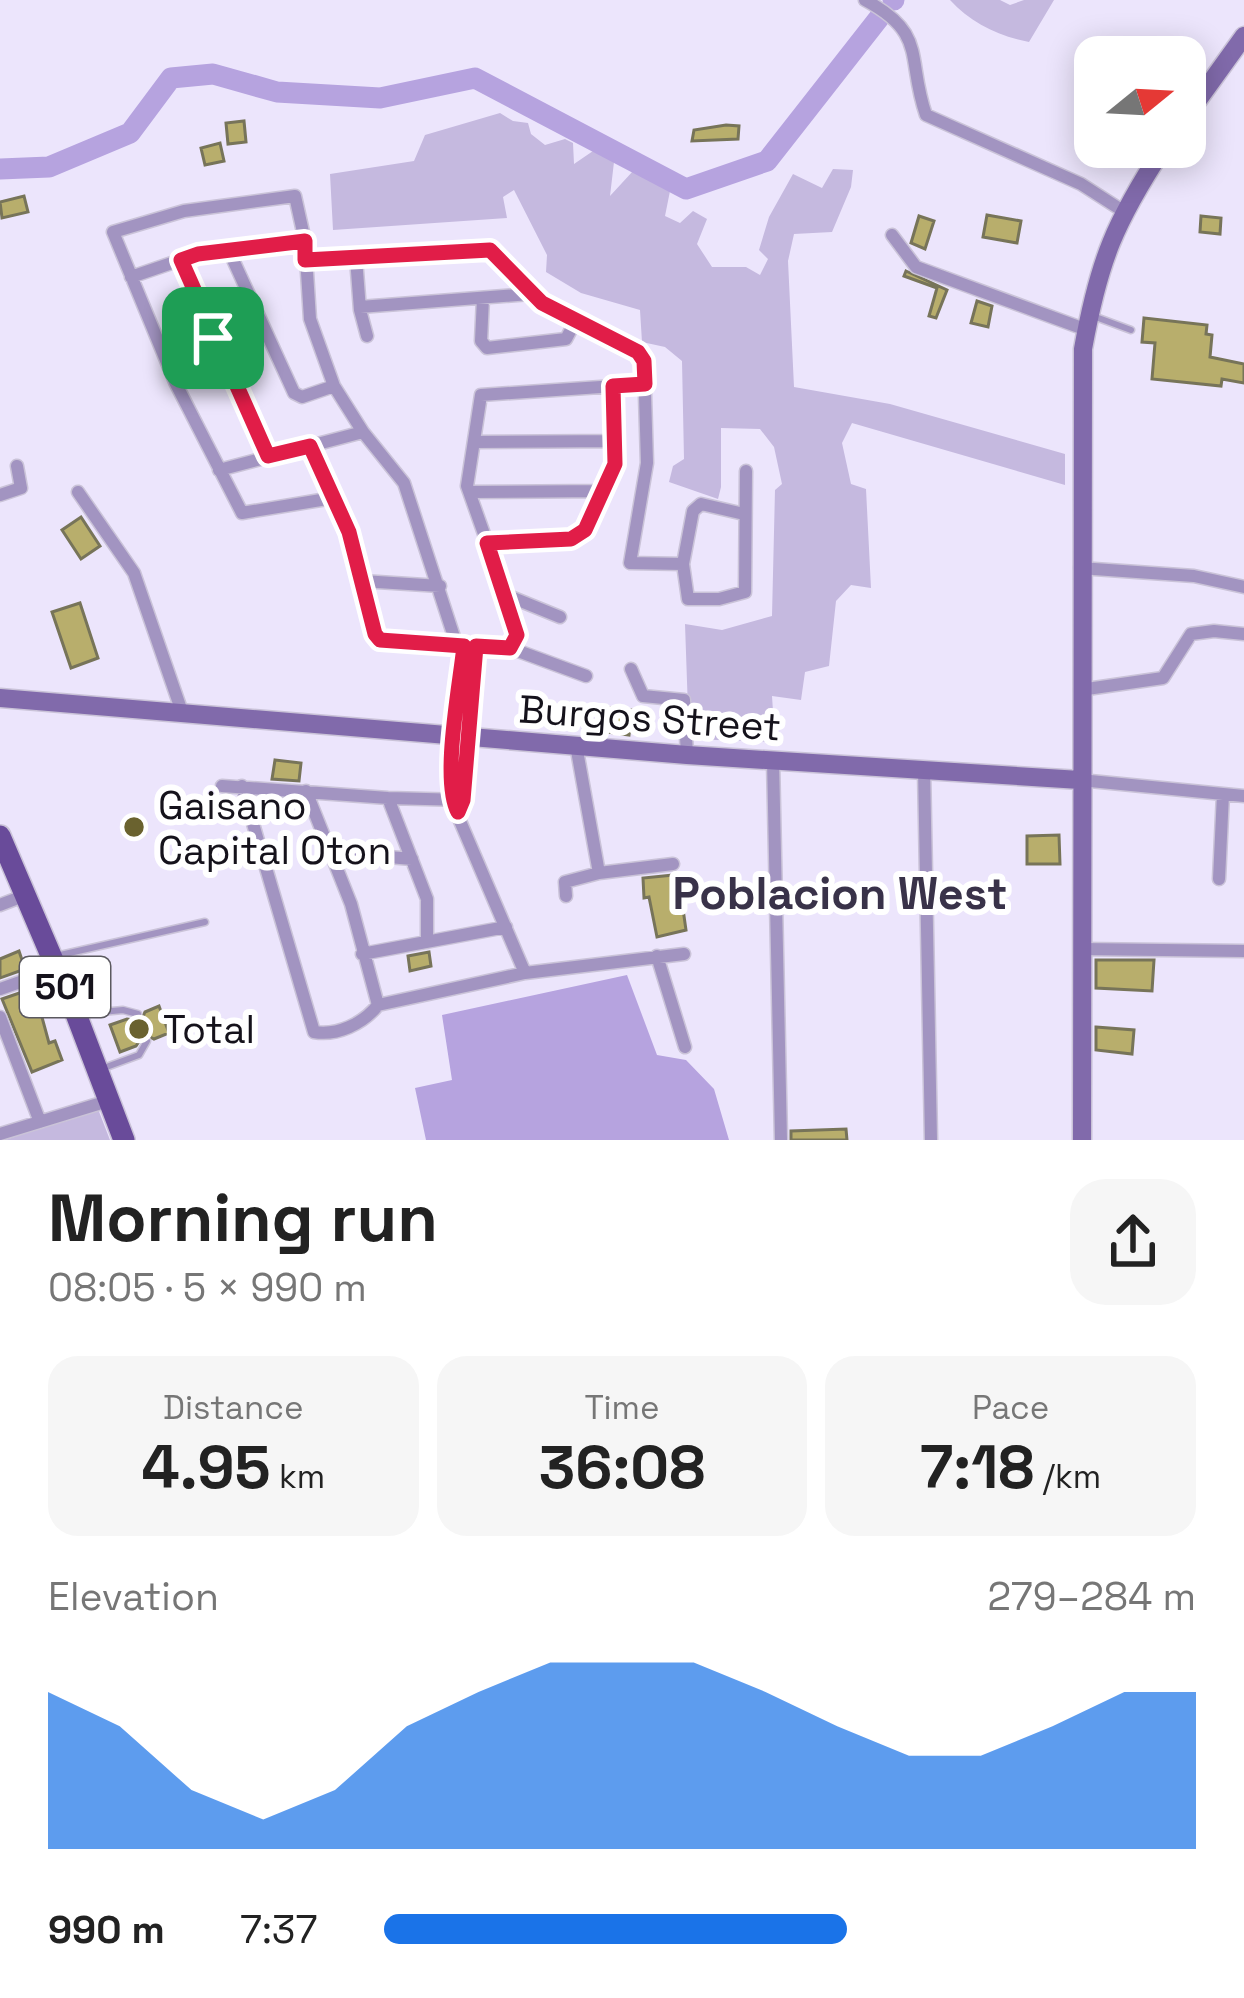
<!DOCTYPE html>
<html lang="en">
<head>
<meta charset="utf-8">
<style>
	body { margin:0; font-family:"Space Grotesk",sans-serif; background:#f6f6f6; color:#222; height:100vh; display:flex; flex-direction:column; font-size:45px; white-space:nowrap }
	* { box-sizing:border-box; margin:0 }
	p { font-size:39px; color:#767676 }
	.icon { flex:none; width:66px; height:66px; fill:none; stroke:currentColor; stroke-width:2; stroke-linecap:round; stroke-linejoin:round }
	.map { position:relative; height:1140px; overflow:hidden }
	.sheet { display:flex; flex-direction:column; background:#fff; flex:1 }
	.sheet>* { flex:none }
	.needle { width:78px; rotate:72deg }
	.tools { position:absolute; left:1074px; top:36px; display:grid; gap:24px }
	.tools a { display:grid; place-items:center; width:132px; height:132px; border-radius:24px; background:#fff; box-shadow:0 6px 30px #0003; font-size:60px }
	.pin { position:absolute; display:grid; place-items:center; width:102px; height:102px; color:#fff; margin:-51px; border-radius:24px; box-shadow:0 6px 18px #0006 }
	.round { display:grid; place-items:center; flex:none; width:126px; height:126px; border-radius:36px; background:#f6f6f6 }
	.overview { display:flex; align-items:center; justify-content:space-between; height:204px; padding:0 48px }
	h1 { font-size:66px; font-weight:700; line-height:90px }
	.figures { display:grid; grid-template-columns:repeat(3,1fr); gap:18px; height:204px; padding:12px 48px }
	.figures div { display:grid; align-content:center; border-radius:30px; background:#f6f6f6; text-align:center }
	.figures b { font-size:60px; font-weight:700 }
	.figures small { font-size:33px; font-weight:400 }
	.figures p { font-size:33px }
	.chart { height:336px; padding:24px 48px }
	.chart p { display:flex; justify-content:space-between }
	.chart svg { width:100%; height:216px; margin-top:12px; fill:#1a73e8; opacity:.7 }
	ul { padding:0 48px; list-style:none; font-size:39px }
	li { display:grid; grid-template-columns:192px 144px 1fr; align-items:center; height:90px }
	li i { height:30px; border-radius:15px; background:#1a73e8 }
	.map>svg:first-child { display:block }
	.green { fill:#c5b9df }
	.water { fill:#b6a3df }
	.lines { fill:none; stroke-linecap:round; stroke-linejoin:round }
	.river { stroke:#b6a3df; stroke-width:21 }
	.building { fill:#b8ae6c; stroke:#777459; stroke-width:3 }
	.lane-casing { stroke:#cac3d8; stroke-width:9 }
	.street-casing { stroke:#cac3d8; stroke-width:15 }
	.secondary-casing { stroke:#cac3d8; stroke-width:21 }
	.primary-casing { stroke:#cac3d8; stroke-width:24 }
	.lane { stroke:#a294c1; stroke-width:6 }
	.street { stroke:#a294c1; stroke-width:12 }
	.secondary { stroke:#816aab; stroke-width:18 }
	.primary { stroke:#694b9a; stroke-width:21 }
	.route-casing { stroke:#fff; stroke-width:24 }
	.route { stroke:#e11d48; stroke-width:15 }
	.poi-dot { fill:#6a622f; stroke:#fff; stroke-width:4.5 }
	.labels { text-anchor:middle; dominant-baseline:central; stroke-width:12; stroke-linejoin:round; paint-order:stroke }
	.shield { fill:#fff; stroke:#5b595f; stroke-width:3 }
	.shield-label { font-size:36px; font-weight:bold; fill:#15121b }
	.street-label { font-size:39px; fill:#15121b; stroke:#fff }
	.poi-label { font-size:39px; fill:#15121b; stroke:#fff; text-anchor:start }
	.quarter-label { font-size:45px; font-weight:bold; fill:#393249; stroke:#fff }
</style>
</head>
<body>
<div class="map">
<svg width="1244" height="1140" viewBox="0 0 1244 1140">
	<rect width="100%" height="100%" fill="#ece5fc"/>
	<path class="green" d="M950,0H1000L1010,5L1024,0H1054L1029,42C998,36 971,23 950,0Z
		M500,113L513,121L528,123L531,134L545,145L565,139L573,143L574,164L593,151L614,162L610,196L645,158L673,176L665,216L680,223L693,211L707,219L697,244L712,267H746L760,275L768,259L759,250L769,217L793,174L822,188L833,169L853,170L851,187L832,232L794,234L788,261L794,387L890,404L1065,454V485L852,423L842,443L851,484L866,489L871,588L851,585L836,601L829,666L805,672L801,700L772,696L775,742L689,739L685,624L722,630L772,616L775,490L782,484L774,447L760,429L721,428V487L718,499L669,482L673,466L684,459L682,361L665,347L642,342L640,310L581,293L546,272L547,255L514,190L503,197L507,218L333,230L330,174L414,161L425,135Z
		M98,1109L110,1140H5Z"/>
	<path class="water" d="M627,975L657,1055L686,1060L714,1089L729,1140H426L415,1088L452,1080L442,1015Z"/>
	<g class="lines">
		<path class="river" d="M893,0H894
			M0,169L49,167L130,133L171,78L213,74L277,92L380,98L475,78L686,189L767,161L879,18"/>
	</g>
	<path class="building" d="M244,121L246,142L228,144L226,123Z
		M726,125L739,126L738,139L692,141L694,130Z
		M220,143L224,161L205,165L201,148Z
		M24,196L28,212L2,218L0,202Z
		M987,215L1021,221L1017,243L983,237Z
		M919,216L934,221L925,249L911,243Z
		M1201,216L1221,218L1220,234L1200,232Z
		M906,271L947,290L936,318L929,316L937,288L904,276Z
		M977,301L992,306L988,327L971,323Z
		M1144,318L1207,325L1206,334L1212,335L1210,357L1244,364V383L1222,379L1221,386L1152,379L1155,343L1142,342Z
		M81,517L100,546L81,559L62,530Z
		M80,603L98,658L71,668L52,612Z
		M610,708L632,710L629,735L607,732Z
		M275,760L301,763L299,781L272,779Z
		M1059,835L1060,864H1027V836Z
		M674,875L677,910L683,909L686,930L657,937L649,897L644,898L643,878Z
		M19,951L25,969L0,978V959Z
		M429,952L431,966L410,971L408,956Z
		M1096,960H1154L1152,991L1096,988Z
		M34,988L49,1043L55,1041L62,1060L32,1072L2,999Z
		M159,1006L169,1033L154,1039L144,1034L136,1046L120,1052L110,1025L127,1019L141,1021L145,1012Z
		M1096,1027L1134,1030L1132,1054L1096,1050Z
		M846,1129L847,1140H791V1131Z"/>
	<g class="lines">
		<defs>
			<path id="lane" d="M1093,316L1131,330
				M56,956L205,922
				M80,1014L123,1010L138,1014
				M101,1069L139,1055L147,1041"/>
			<path id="street" d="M865,0C928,34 906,57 926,115L1081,184L1123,211
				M892,235L916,267L1087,330
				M229,251L294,393L302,397L334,386
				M356,258L360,310L367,336
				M181,260L268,456
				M305,261L483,248L490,250L542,303L638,352L644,361L647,463L630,563L683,564
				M131,277L198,254L305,241
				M483,298L481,341L487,348L566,339L576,320
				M360,307L530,294
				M474,442L617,441
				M310,446L347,526L375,634L380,640L510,648L586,676
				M219,470L363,432
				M78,492L134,573L182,712
				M469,492L603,491
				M0,495L21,488L17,466
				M333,498L242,513L175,382L113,232L184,211L295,196L305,241L310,319L334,386L363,432L404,483L457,646
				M744,514L701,504L693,511L683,564L688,599H719L745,592L746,471
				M487,543L571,539L585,531L615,464L613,386
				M1080,568L1194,576L1244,587
				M362,581L440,586
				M506,595L560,617
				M464,646L453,737L451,800L525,973
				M510,648L517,635L516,624L467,486L481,395L645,384
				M631,669L643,696L684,700L687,755
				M1080,690L1163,678L1191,634L1214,631L1244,634
				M576,745L599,873
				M773,760L781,1140
				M924,769L931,1140
				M1080,780L1244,796
				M222,786L388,798L463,800
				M242,786L314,1032C337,1036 363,1024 378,1005L351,904L306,791
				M388,798L427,899V942
				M461,805L476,647
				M330,852L412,859
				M1219,879L1223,794
				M566,896L565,882L599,873L673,864
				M0,905L26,895
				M1081,949L1244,951
				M362,954L506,927
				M657,956L685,1047
				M0,989L57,969
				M378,1005L525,973L684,954
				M0,1017L40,1122
				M0,1134L108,1101"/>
			<path id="secondary" d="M1185,118L1244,36
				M0,698L687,755L1080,780
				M1082,1140L1083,349C1099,260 1115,222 1164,147"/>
			<path id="primary" d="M0,836L76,1014L124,1140"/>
		</defs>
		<use href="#lane" class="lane-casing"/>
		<use href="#street" class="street-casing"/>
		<use href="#secondary" class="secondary-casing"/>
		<use href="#primary" class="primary-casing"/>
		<use href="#lane" class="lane"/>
		<use href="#street" class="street"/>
		<use href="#secondary" class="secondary"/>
		<use href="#primary" class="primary"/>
	</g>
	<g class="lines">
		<defs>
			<path id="route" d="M305,241V260L490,250L542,303L638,352L644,361L645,384L613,386L615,464L585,530L571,539L487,543L517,635L510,648L476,646L463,800L458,812C441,780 460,685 464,646L380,640L375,634L349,532L310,446L268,456L181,260L198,254Z"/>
		</defs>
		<use href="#route" class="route-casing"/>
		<use href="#route" class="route"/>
	</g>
	<g class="poi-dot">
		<circle cx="134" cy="827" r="12"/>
		<circle cx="139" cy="1029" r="12"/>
	</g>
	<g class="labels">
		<rect class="shield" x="20" y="957" width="90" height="60" rx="9"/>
		<g class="shield-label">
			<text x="65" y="987">501</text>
		</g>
		<g class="street-label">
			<text transform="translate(650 718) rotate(4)">Burgos Street</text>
		</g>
		<g class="poi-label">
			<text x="158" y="805">Gaisano<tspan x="158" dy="45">Capital Oton</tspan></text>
			<text x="163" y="1029">Total</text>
		</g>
		<g class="quarter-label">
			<text x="840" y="893">Poblacion West</text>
		</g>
	</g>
</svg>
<div class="tools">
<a><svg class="needle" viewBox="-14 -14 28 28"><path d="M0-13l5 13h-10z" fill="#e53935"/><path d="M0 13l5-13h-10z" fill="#767676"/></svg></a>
</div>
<div class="pin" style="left:213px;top:338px;background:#1e9e55"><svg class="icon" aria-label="arrive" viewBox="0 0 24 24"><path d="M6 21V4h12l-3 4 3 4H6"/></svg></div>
</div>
<section class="sheet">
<div class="overview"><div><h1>Morning run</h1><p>08:05 · 5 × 990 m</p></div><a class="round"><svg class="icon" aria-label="share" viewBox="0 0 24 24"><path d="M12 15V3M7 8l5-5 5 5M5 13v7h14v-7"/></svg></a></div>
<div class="figures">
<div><p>Distance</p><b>4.95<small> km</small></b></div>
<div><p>Time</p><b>36:08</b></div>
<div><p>Pace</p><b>7:18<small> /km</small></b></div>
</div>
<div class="chart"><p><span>Elevation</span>279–284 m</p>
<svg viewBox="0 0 160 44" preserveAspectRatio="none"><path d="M0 44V12L10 19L20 32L30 38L40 32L50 19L60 12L70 6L80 6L90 6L100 12L110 19L120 25L130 25L140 19L150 12L160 12V44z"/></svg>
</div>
<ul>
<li><b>990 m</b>7:37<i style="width:57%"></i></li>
</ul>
</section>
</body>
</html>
